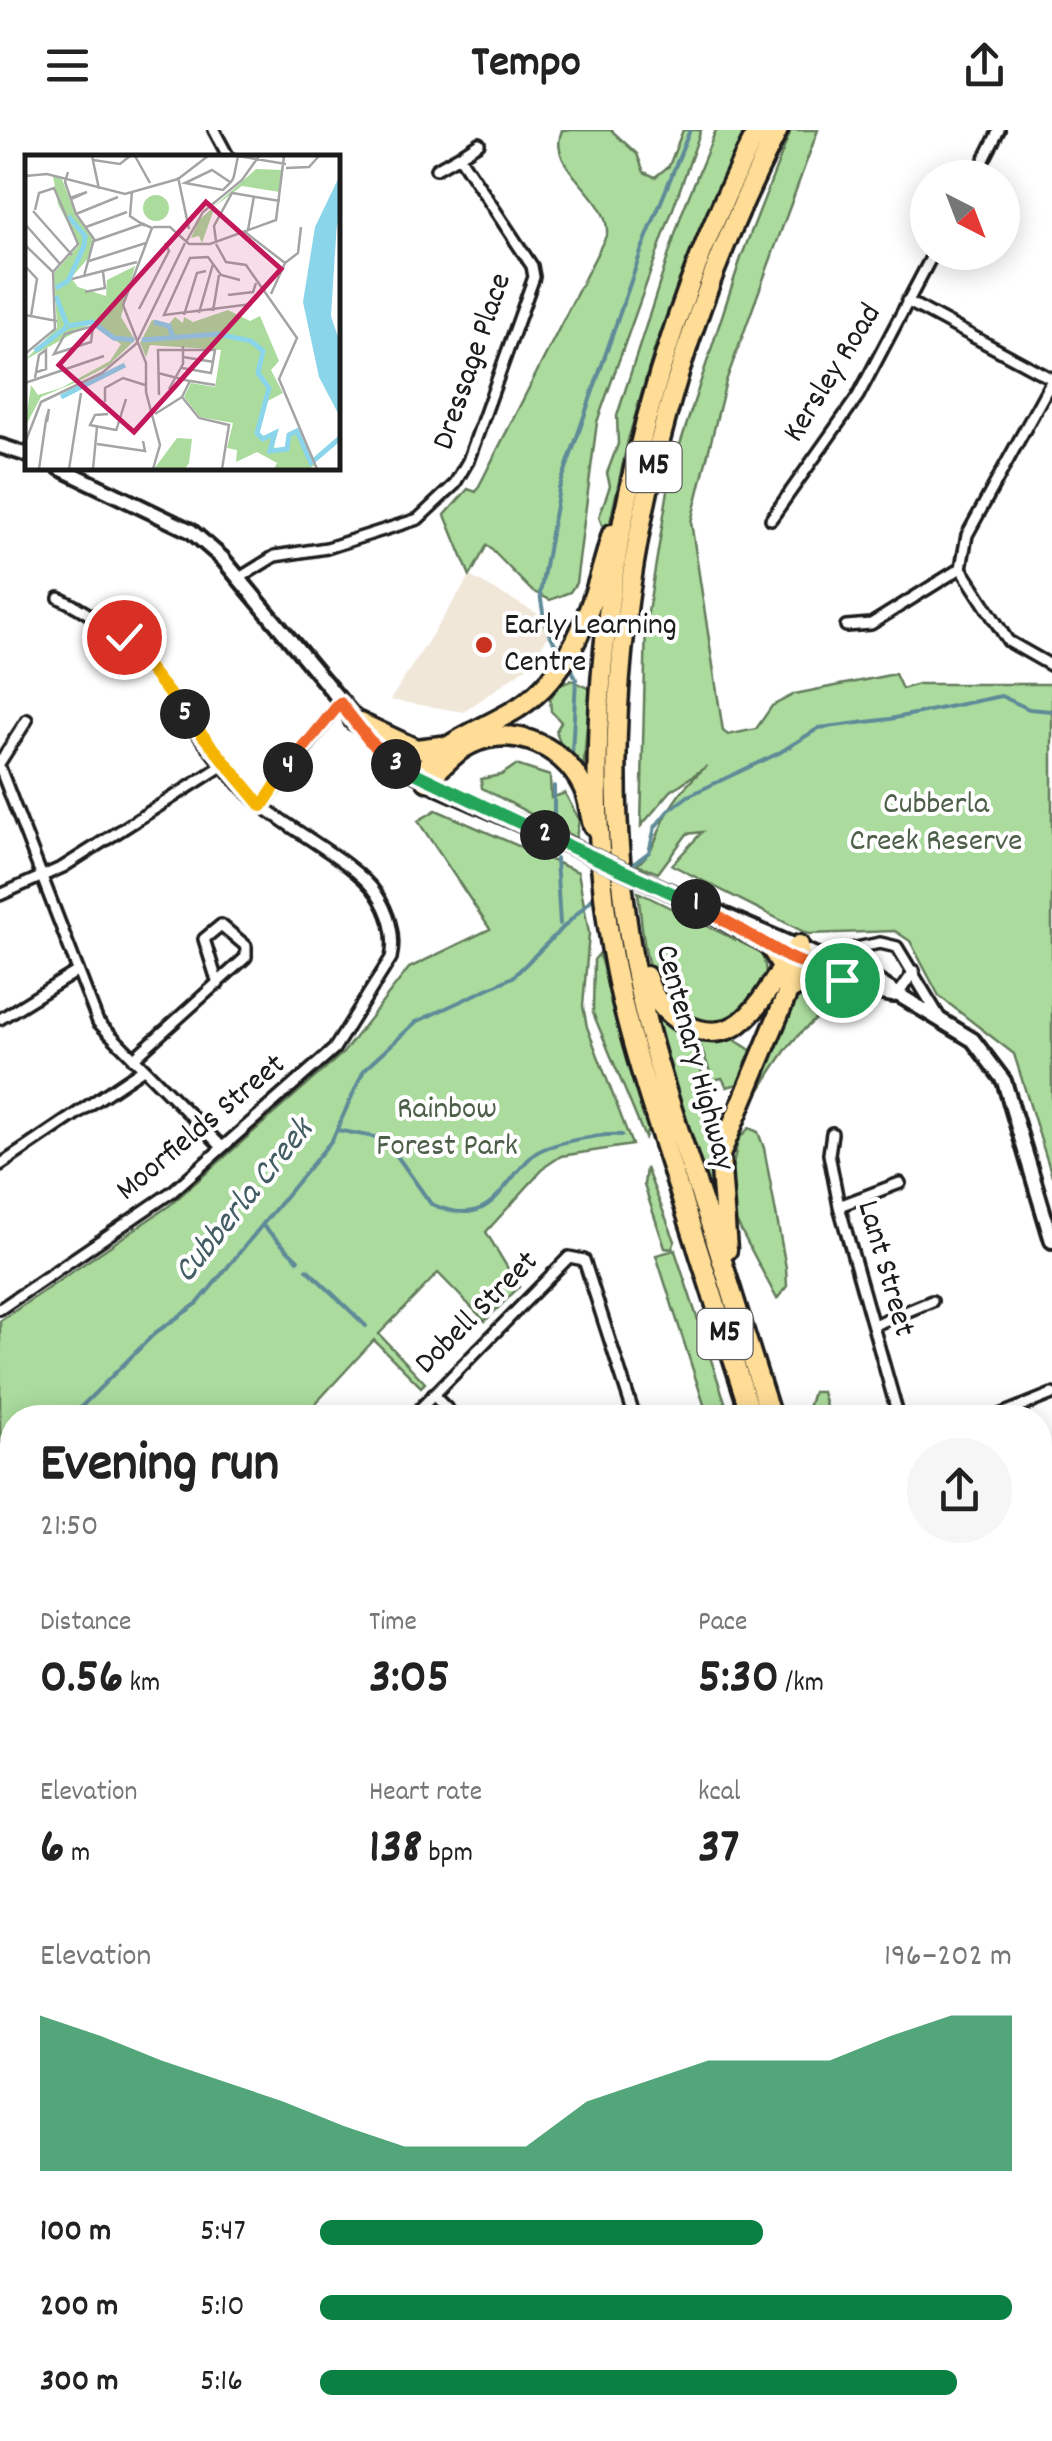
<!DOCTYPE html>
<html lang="en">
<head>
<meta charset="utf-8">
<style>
	body { margin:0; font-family:Dekko,sans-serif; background:#f6f6f6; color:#222; height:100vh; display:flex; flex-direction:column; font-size:38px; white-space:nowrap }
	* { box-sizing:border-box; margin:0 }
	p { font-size:32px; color:#767676 }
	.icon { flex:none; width:55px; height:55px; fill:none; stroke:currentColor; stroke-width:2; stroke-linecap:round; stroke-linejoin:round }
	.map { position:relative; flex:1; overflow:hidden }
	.side { position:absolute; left:0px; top:1275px; width:1052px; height:1038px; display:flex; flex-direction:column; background:#fff; border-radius:40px 40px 0 0; box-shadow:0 5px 25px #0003 }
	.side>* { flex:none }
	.needle { width:65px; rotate:138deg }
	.tools { position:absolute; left:910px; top:30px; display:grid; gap:20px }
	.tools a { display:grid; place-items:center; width:110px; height:110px; border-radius:50%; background:#fff; box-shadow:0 5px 25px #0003; font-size:50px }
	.pin { position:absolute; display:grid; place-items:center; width:85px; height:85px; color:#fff; margin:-42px; border:5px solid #fff; border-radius:50%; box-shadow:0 2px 10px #0007 }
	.km { position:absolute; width:50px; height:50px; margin:-25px; border-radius:50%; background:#222; color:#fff; font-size:28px; line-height:50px; text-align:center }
	.round { display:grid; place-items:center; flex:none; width:105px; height:105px; border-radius:52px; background:#f6f6f6 }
	.headline { display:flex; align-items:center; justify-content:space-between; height:170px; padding:0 40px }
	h1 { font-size:55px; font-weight:700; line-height:75px }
	.metrics { display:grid; grid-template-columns:repeat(3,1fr); gap:15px; height:170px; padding:10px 40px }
	.metrics div { display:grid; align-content:center }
	.metrics b { font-size:50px; font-weight:700 }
	.metrics small { font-size:28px; font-weight:400 }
	.metrics p { font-size:28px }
	.chart { height:280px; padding:20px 40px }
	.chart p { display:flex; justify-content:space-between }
	.chart svg { width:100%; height:180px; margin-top:10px; fill:#0b8043; opacity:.7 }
	ul { padding:0 40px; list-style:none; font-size:32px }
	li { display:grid; grid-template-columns:160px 120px 1fr; align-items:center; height:75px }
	li i { height:25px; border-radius:12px; background:#0b8043 }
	header { display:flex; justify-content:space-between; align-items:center; height:130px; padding:0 40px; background:#fff; font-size:45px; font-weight:700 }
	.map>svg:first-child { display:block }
	.built { fill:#f0e7d9 }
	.green { fill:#abdc9d; stroke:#647c5c; stroke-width:2.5 }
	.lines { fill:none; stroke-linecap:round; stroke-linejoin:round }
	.stream { stroke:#5f8b98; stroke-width:4 }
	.minor-casing { stroke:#1c1c1c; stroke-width:16 }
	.tertiary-casing { stroke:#1c1c1c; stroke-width:19 }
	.secondary-casing { stroke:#1c1c1c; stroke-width:20 }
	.motorway-casing { stroke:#1c1c1c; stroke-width:25 }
	.minor { stroke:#fff; stroke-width:9 }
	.tertiary { stroke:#fff; stroke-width:11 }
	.secondary { stroke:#fff; stroke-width:12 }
	.motorway { stroke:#ffdd96; stroke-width:18 }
	.secondary-bridge-casing { stroke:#1c1c1c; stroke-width:20; stroke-linecap:butt }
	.secondary-bridge { stroke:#fff; stroke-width:12 }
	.split-1-casing { stroke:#fff; stroke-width:20 }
	.split-2-casing { stroke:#fff; stroke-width:20 }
	.split-3-casing { stroke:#fff; stroke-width:20 }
	.split-4-casing { stroke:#fff; stroke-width:20 }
	.split-5-casing { stroke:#fff; stroke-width:20 }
	.split-6-casing { stroke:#fff; stroke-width:20 }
	.split-1 { stroke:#f0652b; stroke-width:12 }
	.split-2 { stroke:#22a559; stroke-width:12 }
	.split-3 { stroke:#22a559; stroke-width:12 }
	.split-4 { stroke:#f0652b; stroke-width:12 }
	.split-5 { stroke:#f5b400; stroke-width:12 }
	.split-6 { stroke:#f5b400; stroke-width:12 }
	.poi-dot { fill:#c8321e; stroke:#fff; stroke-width:4 }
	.labels { text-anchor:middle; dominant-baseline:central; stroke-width:8; stroke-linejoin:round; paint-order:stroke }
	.shield { fill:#fff; stroke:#606060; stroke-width:2.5 }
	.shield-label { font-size:30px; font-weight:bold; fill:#1c1c1c }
	.street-label { font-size:32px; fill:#1c1c1c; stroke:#fff }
	.poi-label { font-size:32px; fill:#1c1c1c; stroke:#fff; text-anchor:start }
	.park-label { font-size:32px; fill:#4e5f49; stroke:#fff }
	.water-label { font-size:35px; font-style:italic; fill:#435d64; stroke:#fff }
	.inset-river { fill:none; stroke:#8bd5eb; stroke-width:5 }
	.inset-road { fill:none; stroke:#a4a4a4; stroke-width:2.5 }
	.view { fill:#c2185b; fill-opacity:0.15; stroke:#c2185b; stroke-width:5 }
	.inset-edge { fill:none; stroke:#1c1c1c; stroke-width:5 }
</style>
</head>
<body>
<header><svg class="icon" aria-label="menu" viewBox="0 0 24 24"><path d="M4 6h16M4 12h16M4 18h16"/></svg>Tempo<svg class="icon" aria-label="share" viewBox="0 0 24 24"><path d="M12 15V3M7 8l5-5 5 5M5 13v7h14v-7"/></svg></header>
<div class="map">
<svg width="1052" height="2311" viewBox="0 0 1052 2311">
	<rect width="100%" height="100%" fill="#fff"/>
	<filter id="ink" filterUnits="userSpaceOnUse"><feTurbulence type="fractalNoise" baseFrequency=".01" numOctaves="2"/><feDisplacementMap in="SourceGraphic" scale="20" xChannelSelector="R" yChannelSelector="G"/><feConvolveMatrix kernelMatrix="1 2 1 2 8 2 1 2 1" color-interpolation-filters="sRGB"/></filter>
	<g filter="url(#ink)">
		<path class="built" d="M470,446L556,494L528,536L464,582L390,570Z"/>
		<path class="green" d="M562,0H611L637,24L644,42L655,47L669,36L683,0H701L597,292L576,453L570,462L550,470L532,461L487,415L470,446L445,385L468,359L476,362L607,104C610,64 545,40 562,0Z
			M716,0H749L656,214L628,310L600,438H594L604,400L599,387L610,356L607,343L618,314L617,286L682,83Z
			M791,0H818L726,251L691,392L723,601L728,605L756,599L772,576L795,564L895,544L902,559L918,554H1052V1046L1014,924L939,866L910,811L895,801L808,804L672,735L702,702L687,704L658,743L637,735C655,720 656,706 666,686C676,666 690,650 707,636L671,661L641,696L646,494L671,342L741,128Z
			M572,550L590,559L583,643L562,619L556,601L561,592L551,581L550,569L558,556Z
			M516,635L550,646L551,668L565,663L579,690L576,708L482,658L481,649L501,645Z
			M436,680L578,742L589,803L583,876L587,897L632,1015L561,1026L546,1036L486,1102L519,1157L485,1191L438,1143L379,1204L425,1253L421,1257L374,1210L303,1287L12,1288V1624L0,1629V1191L170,1075L343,923L409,838L490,799L418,691Z
			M638,762L760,822C781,857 738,889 707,893C644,889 644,808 638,762Z
			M599,824L648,998L645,1008L593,883L594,830Z
			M839,854L851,861L857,883L840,875C797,894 777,932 753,971L745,974L788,873L803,857Z
			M650,875C660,883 673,891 681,900C711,932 716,1028 715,1070L710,1072L667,941Z
			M697,906H729L752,921L738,954L727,957L722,948L713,950Z
			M749,998L758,1002L764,1018L786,1138L787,1156L777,1169L734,1087L732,1041L738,1010Z
			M646,1038L675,1111L672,1119L665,1118L644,1055Z
			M675,1120V1121L730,1287H708L656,1125Z
			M813,1262H822L829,1287H805Z
			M1046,2065L1052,2069V2311H1039L1051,2158L1040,2069Z
			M952,2300H989L988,2311H953Z"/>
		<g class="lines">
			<path class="stream" d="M556,516L545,494L540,464L559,359L642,119L690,0
				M569,532L576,549L572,624
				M554,656V687
				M556,729L560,794
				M628,738L649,722L655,697L668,681L688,666L779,623L819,598L890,589L1001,566L1029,579L1052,581
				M337,1000L385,1009L431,1074C491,1100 497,1059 532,1026C546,1013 603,1003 622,1005
				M263,1096L298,1130
				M307,1139L366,1196
				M70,1288L155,1203L198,1173L332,1010L364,940L416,892L513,847L597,764
				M0,1380L12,1373"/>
			<defs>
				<path id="minor" d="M214,0L229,28
					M459,26L479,13
					M975,48L999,0
					M907,171L1052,249
					M771,389L858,266L934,122
					M961,438L967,405L1052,250
					M961,438L1008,511L1052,536
					M241,447L275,426L327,418L418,389L454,355L468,331L534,147L532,136L459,26L436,39
					M846,496L871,494L961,438
					M0,632L27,590
					M0,638L98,892L221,1016
					M262,676L340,573
					M0,765L63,737L225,634
					M823,825L880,813L897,817L940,888
					M897,866L914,841
					M0,889L76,842
					M133,929L246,827V816L221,795L204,809L218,854
					M832,1003L829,1024L839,1076L899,1288
					M0,1035L143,939
					M839,1076L900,1053
					M0,1179L173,1061L334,919L391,828C396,806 389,782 376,763C356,733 290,700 260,674C183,608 160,514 59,468
					M874,1195L932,1171
					M433,1265L456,1288
					M411,1288L569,1127L584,1130L635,1288
					M992,1288L1052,1264
					M1040,1696L1052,1699
					M0,1702L12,1712
					M0,1806L12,1790
					M856,2300L858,2311"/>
				<path id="tertiary" d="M1040,1846L1052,1849
					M0,2031L12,2025
					M563,2311L569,2300"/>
				<path id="secondary" d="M0,316L28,325
					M60,338L191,401L222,428L388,628L439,658L570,716
					M666,760L876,851L973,910L1004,951L1052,1111
					M716,787L777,821
					M795,830L870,861L893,865"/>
				<path id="motorway" d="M354,590L416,619L441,616
					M427,651L424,640L431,629C457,607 489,596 518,578C579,538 593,468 612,404
					M427,651C438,641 449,628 462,619C505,591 561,612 583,657C589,669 589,682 593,695
					M771,818L782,836
					M646,846C653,868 664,883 684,894C748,927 768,849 799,815
					M787,862L809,849L843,850
					M727,1120L720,1025L800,833L799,815
					M752,1288C725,1203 698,1119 671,1035C650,970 628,905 615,838C563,568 632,241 758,0
					M771,1288C751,1225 732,1162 712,1099C682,1011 650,922 633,830C583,551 651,249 778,0
					M1040,2039L1052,2052
					M1000,2311L1001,2300
					M1018,2311L1019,2300"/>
			</defs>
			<use href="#minor" class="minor-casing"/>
			<use href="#tertiary" class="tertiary-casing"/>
			<use href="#secondary" class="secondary-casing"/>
			<use href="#motorway" class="motorway-casing"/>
			<use href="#minor" class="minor"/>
			<use href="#tertiary" class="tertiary"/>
			<use href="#secondary" class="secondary"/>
			<use href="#motorway" class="motorway"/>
			<defs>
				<path id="secondary-bridge" d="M570,716L666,760"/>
			</defs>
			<use href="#secondary-bridge" class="secondary-bridge-casing"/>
			<use href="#secondary-bridge" class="secondary-bridge"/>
		</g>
	</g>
	<g class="lines" filter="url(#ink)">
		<defs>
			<path id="split-1" d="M696,774L788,827L842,850"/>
			<path id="split-2" d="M545,705L696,774"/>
			<path id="split-3" d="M396,634L545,705"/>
			<path id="split-4" d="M288,637L340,573L369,610L396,634"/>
			<path id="split-5" d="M185,584L262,676L288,637"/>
			<path id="split-6" d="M124,507L185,584"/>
		</defs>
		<use href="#split-1" class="split-1-casing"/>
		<use href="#split-2" class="split-2-casing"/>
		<use href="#split-3" class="split-3-casing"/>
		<use href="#split-4" class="split-4-casing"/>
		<use href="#split-5" class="split-5-casing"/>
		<use href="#split-6" class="split-6-casing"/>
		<use href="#split-1" class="split-1"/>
		<use href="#split-2" class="split-2"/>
		<use href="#split-3" class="split-3"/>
		<use href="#split-4" class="split-4"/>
		<use href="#split-5" class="split-5"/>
		<use href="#split-6" class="split-6"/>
	</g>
	<circle class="poi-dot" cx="484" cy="515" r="10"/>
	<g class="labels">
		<g class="shield">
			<rect x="626.5" y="312" width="55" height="50" rx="8"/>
			<rect x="697.5" y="1179" width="55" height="50" rx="8"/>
		</g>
		<g class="shield-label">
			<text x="654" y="337">M5</text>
			<text x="725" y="1204">M5</text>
		</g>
		<g class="street-label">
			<text transform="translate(474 232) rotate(-71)">Dressage Place</text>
			<text transform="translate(834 244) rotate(-58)">Kersley Road</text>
			<text transform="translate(693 928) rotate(75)">Centenary Highway</text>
			<text transform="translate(202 999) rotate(-40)">Moorfields Street</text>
			<text transform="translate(884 1139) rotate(74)">Lant Street</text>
			<text transform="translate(478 1184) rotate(-45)">Dobell Street</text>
		</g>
		<g class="poi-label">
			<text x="504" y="497">Early Learning<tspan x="504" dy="37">Centre</tspan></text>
		</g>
		<g class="park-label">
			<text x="936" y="676">Cubberla<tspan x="936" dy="37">Creek Reserve</tspan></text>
			<text x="447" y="981">Rainbow<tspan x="447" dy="37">Forest Park</tspan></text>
		</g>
		<g class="water-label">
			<text transform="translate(245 1072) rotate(-51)">Cubberla Creek</text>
		</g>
	</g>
	<g transform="translate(25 25)">
		<rect width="315" height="315" fill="#fff"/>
		<path d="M231,14L258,15L255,37L217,31L190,51L177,88L174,81L166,83L174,65ZM28,21L37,24L51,61L68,82L65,101L46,123L53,132L81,141L82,125L110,111L96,162L110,185L83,211L54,226L16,242L0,272L6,230L13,240L36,233L85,206L96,189L65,169L0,205L32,173L29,118L54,90L33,49ZM118 53a13 13 0 1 1 26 0a13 13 0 1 1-26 0ZM203,155L225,166L235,161L254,206L246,215L258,238L237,249L233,282L250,278L249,297L264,292V280L274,277L290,310L283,314H249L252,308L232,297L211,307L212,295L202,293L208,268L175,262L159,242L166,228L190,232L196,195L125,190L121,202L115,188L127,165L144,169L150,162L158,168L159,162L168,167ZM152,283L167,284L164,308L160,314H129Z" fill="#abdc9d"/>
		<path d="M315,20L306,161L315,188V262L294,222L278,147L290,72Z" fill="#8bd5eb"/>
		<path class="inset-river" d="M315,50L293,130L298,186L315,234M31,133L43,126L59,91L60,81L43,61M31,141L42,170M129,167L144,171L149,185M43,171L67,167L89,183L109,185M117,185L193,179L226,186L238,196L233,218L244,233L232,278L238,284L250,278L245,296L262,294L264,280L272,276L286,308L315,283M10,196L42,172M36,242L100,210"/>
		<path class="inset-road" d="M67,1L74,34M110,1L125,28M213,1L261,9M68,5L95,9L105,1M261,13L284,12L294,1M43,17L40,27L51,59L69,84L59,121M0,21L22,19L100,39L153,24L183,1M153,22L164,74M205,27L187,15L160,28L198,35L206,27L208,24L209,21L213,1M107,36L105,61L120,71M45,43L62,37L46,44M8,56L47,100M51,59L93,42M116,68L127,73L98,150L121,208V237L135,290L128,314M0,69L36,110M61,72L102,57M128,72H145L164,89H185L251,65L259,1M223,75L229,41M220,77L260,108M69,86L118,69M191,86L189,71L207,38L255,46M161,87L178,57L217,25L234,1M191,89L201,107L221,110L272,183L254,224L292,314M0,90L28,117M64,106L121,88M0,111L12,124L6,161M47,124L112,107M215,125L196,120L183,102L165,103L139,160L227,149M60,137L80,133L78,117M246,139L260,108L273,98L276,72M203,140L228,137L231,128M114,154L144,96L140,88M188,156L194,120M174,158L188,109M0,160L32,166M159,160L172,118L181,116M68,171L66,187L29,199L40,179ZM0,199L30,174L28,117L53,89L29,33L14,38L10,55M158,202L189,207M133,218L164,226M10,223L14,200L21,195V214L12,217M0,228L79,201M144,234L158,209V191M134,240L133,195H190L186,218L157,213M157,242L174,263L204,270L197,314M157,242L165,226L190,230M80,247V233L98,223L120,230M83,259L70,260L65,270L91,275M130,259L157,242M91,276L101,244M0,288L16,247L77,218L111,189L160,88M72,289L120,296L118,286M14,314L21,265L24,254L22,267M44,314L56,238M68,314L72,272"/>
		<path class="view" d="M181,47L256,114L109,277L34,210Z"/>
		<rect width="315" height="315" class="inset-edge"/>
	</g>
</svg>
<div class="tools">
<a><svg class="needle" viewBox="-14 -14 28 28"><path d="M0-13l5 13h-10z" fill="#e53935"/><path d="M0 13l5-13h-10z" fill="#767676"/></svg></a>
</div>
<div class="pin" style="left:842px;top:850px;background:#1e9e55"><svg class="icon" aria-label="arrive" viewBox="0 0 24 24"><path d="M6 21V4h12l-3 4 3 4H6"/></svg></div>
<div class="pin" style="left:124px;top:507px;background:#d93025"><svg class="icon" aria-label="check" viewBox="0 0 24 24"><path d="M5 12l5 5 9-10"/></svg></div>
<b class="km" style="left:696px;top:774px">1</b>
<b class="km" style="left:545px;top:705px">2</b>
<b class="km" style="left:396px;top:634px">3</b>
<b class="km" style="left:288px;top:637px">4</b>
<b class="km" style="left:185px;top:584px">5</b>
<section class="side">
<div class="headline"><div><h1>Evening run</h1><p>21:50</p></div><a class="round"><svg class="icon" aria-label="share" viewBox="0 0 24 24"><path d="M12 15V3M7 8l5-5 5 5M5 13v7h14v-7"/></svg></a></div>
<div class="metrics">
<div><p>Distance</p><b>0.56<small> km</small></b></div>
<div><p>Time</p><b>3:05</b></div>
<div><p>Pace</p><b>5:30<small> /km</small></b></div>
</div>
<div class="metrics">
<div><p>Elevation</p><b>6<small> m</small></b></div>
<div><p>Heart rate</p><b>138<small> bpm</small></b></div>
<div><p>kcal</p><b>37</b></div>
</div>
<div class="chart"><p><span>Elevation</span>196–202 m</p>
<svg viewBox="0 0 160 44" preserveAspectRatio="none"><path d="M0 44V6L10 11L20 17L30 22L40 27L50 33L60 38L70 38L80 38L90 27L100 22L110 17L120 17L130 17L140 11L150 6L160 6V44z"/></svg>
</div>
<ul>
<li><b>100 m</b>5:47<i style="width:64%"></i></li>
<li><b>200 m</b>5:10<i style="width:100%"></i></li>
<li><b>300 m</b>5:16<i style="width:92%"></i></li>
</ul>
</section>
</div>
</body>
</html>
